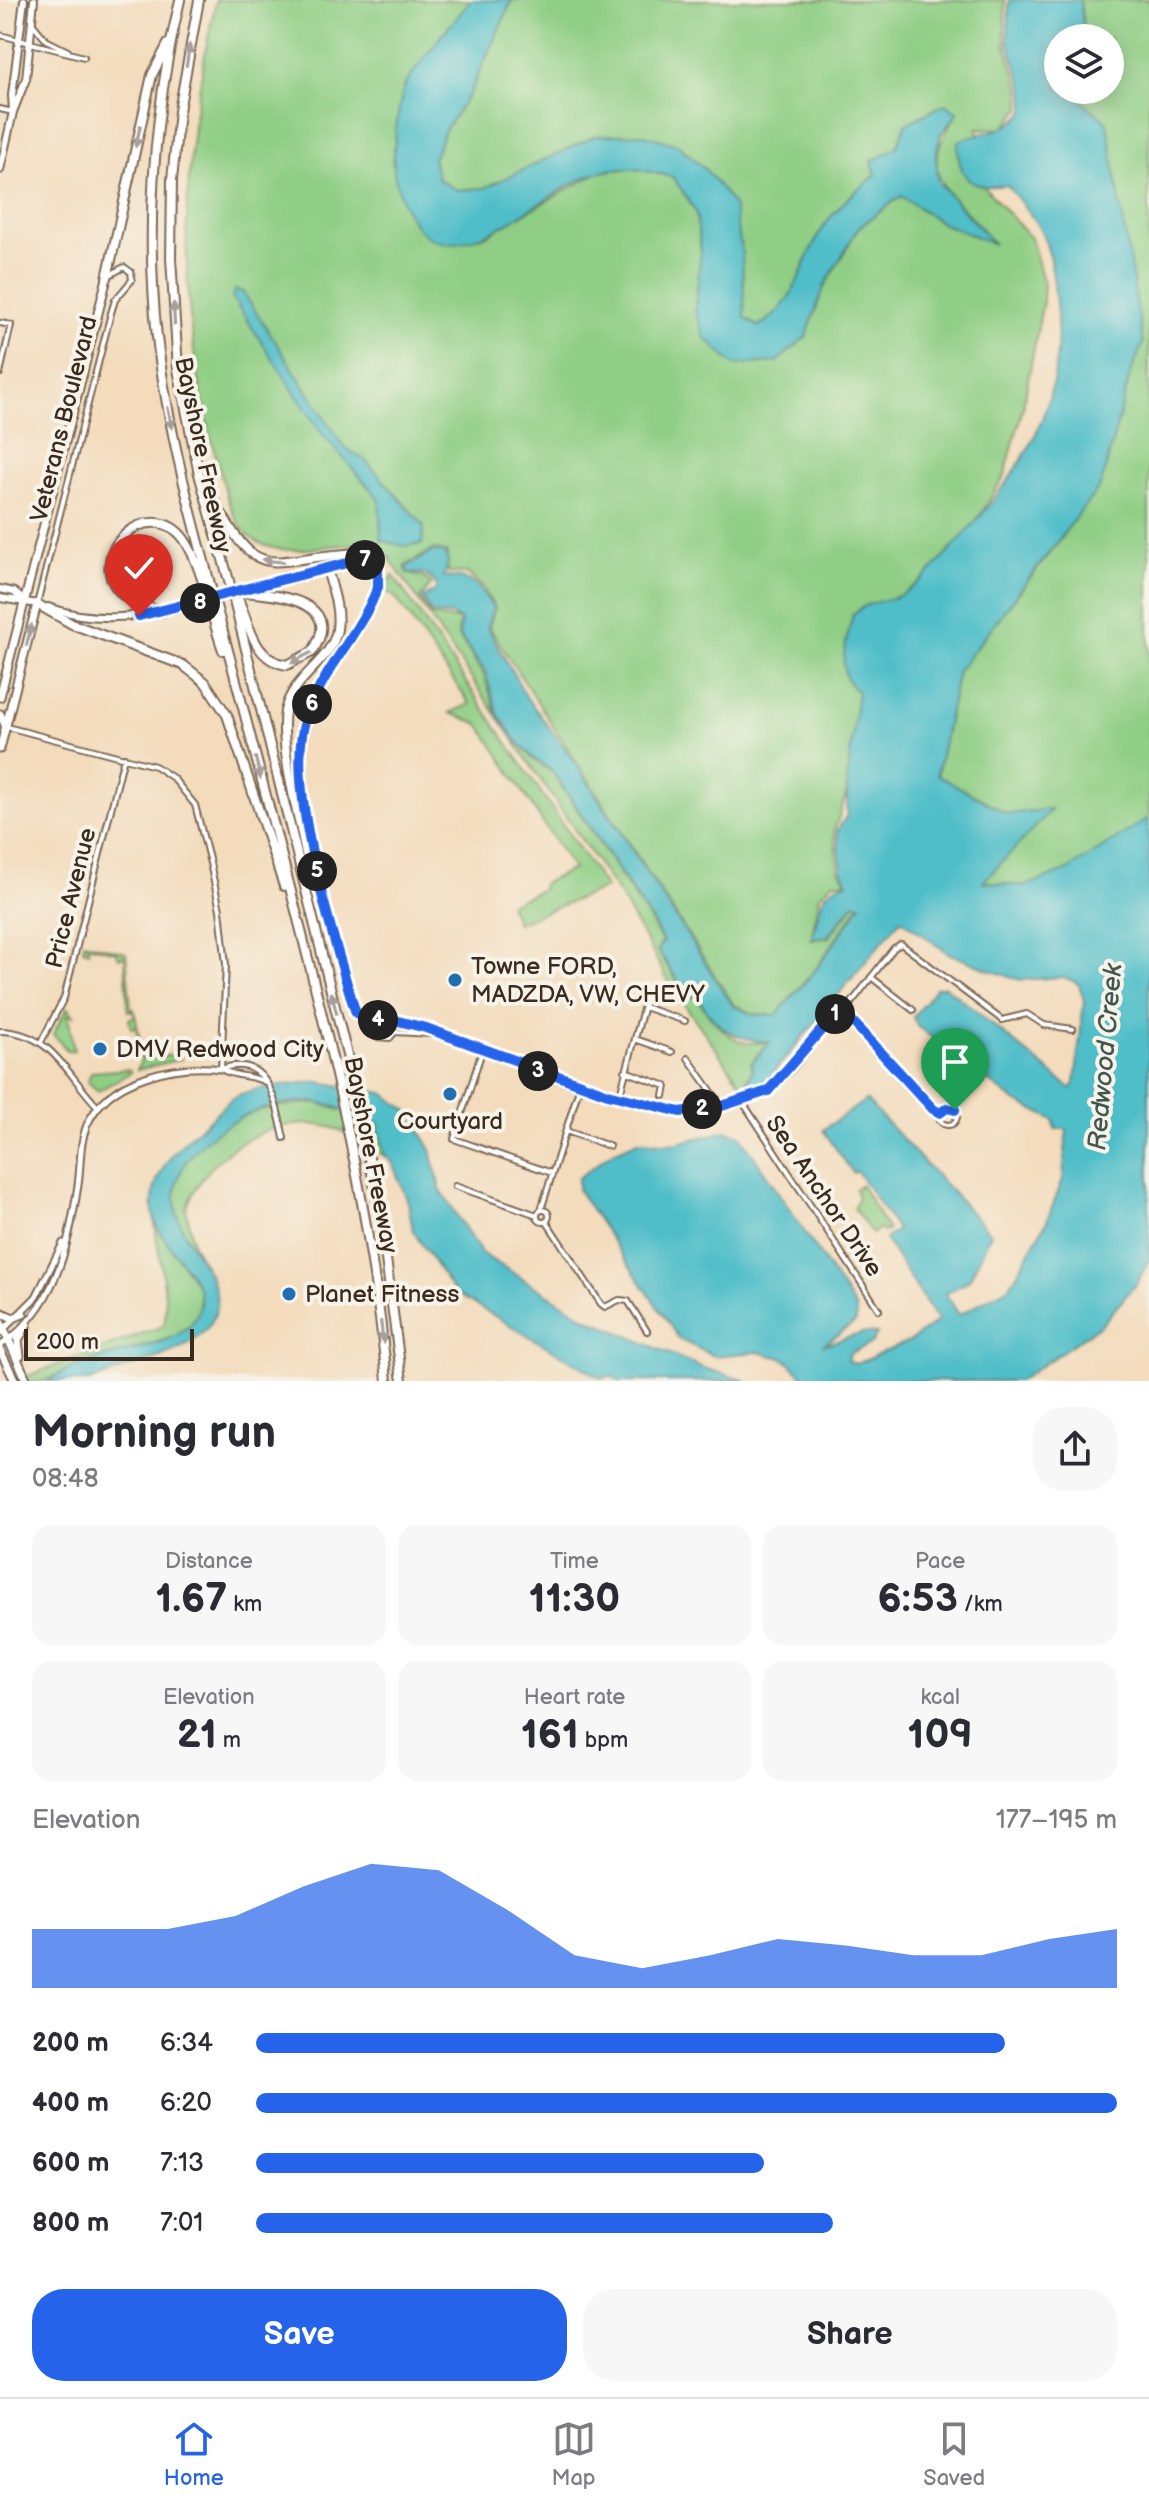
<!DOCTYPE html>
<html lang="en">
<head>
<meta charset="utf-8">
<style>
	body { margin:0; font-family:"Balsamiq Sans",sans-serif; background:#f7f7f7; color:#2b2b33; height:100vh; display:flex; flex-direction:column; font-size:30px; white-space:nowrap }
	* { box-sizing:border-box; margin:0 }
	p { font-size:26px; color:#7c7c81 }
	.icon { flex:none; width:44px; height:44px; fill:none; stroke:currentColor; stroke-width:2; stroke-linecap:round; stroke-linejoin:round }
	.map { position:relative; height:1381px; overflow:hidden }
	.panel { display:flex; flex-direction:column; background:#fff; flex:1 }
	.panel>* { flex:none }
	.buttons { position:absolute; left:1044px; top:24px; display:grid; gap:16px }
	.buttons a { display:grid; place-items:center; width:80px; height:80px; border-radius:50%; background:#fff; box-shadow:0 4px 20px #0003; font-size:40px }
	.scale { position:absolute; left:24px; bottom:20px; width:170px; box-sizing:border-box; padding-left:8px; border:4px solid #3b2a1e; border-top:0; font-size:22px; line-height:28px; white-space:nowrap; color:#3b2a1e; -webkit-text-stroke:6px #f7f3e8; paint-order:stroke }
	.pin { position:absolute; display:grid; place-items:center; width:68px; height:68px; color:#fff; margin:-82px -34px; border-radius:50% 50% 50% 0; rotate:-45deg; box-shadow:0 0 8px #0007 }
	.pin .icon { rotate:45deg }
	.km { position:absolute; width:40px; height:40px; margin:-20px; border-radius:50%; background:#222; color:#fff; font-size:22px; line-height:40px; text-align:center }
	.round { display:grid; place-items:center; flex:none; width:84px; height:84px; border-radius:32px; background:#f7f7f7 }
	.summary { display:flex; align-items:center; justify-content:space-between; height:136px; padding:0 32px }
	h1 { font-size:44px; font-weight:800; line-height:60px }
	.figures { display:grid; grid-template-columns:repeat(3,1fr); gap:12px; height:136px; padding:8px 32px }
	.figures div { display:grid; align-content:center; border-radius:20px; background:#f7f7f7; text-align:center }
	.figures b { font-size:40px; font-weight:800 }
	.figures small { font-size:22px; font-weight:400 }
	.figures p { font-size:22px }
	.chart { height:224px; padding:16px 32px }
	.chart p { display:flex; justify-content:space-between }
	.chart svg { width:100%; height:144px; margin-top:8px; fill:#2563eb; opacity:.7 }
	.primary-button { display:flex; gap:16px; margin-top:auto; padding:16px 32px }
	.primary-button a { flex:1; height:92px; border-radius:32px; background:#2563eb; color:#fff; font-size:32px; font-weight:800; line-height:92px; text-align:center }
	.primary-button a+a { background:#f7f7f7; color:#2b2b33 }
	ul { padding:0 32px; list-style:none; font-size:26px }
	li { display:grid; grid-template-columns:128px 96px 1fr; align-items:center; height:60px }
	li i { height:20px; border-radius:10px; background:#2563eb }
	.menu { display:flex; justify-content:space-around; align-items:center; height:112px; border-top:2px solid #e1e1e2; background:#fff; font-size:22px; color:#7c7c81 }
	.menu a { display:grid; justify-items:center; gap:4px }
	.menu .current { color:#2563eb }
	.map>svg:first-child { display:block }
	.green { fill:#8fce84; stroke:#657c51; stroke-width:2 }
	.water { fill:#50bec9; stroke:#467474; stroke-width:2 }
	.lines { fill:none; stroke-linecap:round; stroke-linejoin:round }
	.minor-casing { stroke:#7b6855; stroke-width:8 }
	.tertiary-casing { stroke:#7b6855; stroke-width:9 }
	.secondary-casing { stroke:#7b6855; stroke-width:10 }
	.primary-casing { stroke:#7b6855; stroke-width:11 }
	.motorway-casing { stroke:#7b6855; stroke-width:12 }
	.minor { stroke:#fff; stroke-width:4 }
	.tertiary { stroke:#fff; stroke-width:5 }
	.secondary { stroke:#fff; stroke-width:6 }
	.primary { stroke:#fff; stroke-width:7 }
	.motorway { stroke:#fff; stroke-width:8 }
	.secondary-bridge-casing { stroke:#7b6855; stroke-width:10; stroke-linecap:butt }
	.secondary-bridge { stroke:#fff; stroke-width:6 }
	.oneway { fill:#a79f9a }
	.route-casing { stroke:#fff; stroke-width:16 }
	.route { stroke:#2563eb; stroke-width:10 }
	.poi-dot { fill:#1f6fb2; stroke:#f7f3e8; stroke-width:3 }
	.labels { text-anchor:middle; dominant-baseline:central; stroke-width:8; stroke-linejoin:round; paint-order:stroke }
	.street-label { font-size:24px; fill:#3b2a1e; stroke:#f7f3e8 }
	.poi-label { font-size:24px; fill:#3b2a1e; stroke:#f7f3e8; text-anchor:start }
	.water-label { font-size:26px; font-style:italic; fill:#415651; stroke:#f7f3e8 }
</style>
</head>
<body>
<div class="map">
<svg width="1149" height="1381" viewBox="0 0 1149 1381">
	<rect width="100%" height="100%" fill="#f7f3e8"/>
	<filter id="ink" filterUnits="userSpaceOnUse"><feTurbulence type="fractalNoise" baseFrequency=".0125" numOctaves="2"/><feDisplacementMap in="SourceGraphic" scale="16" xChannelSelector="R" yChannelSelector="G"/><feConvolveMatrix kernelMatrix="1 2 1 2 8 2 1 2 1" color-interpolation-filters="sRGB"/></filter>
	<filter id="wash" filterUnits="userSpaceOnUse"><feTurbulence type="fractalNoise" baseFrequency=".006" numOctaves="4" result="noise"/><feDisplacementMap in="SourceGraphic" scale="32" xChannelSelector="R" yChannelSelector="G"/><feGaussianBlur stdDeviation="1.8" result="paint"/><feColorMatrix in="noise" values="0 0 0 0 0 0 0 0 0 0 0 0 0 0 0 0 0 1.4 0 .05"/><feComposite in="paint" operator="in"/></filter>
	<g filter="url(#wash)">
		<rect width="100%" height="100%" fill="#f3dbbc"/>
		<path class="green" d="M216,0H471L405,85L392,163L481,238L599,172L633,168L673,177L696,212L701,252L695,310L705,338L806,337L824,287L858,228L901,196L942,223L992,243C954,188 909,183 958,113L944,105L907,124L897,147L872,161L876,175C856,191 837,206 823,228C802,260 796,309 758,326L745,318L733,204L595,136L485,188L457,190L438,179L433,159L445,130L470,93L512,0H1005V43L1020,88L1021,108L1003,129L978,128L985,188L1031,238L1044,284L1043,301L1023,407L1005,475L969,533L858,759L834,831L838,868L846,882H833L820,895L811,939L828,938L856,903L860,904L815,970L776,1015L754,1014L734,1005L489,627L495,608L482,587L467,573H448L447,552L434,549L405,566L407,574L423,577L432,584L420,598L431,616L460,620L458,635L483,673L497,715L513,737L532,758L553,773L650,920L662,942L657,950L687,997H697C705,1013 729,1042 749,1043C756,1043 761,1042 768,1043L751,1063L752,1071L746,1082L749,1088L743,1087L672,987L622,899L388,556C347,525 290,571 249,536C230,519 225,488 218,464C172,306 181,159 216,0Z
			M1080,0H1149V835L1097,870L1025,886L982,881L937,776L958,671L1060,540L1106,464L1130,375L1076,90H1110V38H1085Z
			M393,575L606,888L517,923L509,904L543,889L542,884L573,869L479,724L450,713L470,704L396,598L385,590Z
			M84,942L126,953L131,1009H134L143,1058L176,1055L179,1051L181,1059L137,1070L141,1060L136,1027L131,1028L129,1019L134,1016V1011H128L125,956L119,958L116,952L88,945L89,951L83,949Z
			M67,1008L74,1016L68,1015L74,1050L68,1051L53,1034Z
			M128,1069L131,1072L98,1091L87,1081L92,1072Z
			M318,1103L378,1122L385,1156C368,1147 348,1132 330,1127C270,1113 206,1153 186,1209L193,1244L212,1280C195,1256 174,1226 175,1196C176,1159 217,1122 250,1113C272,1106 295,1104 318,1103Z
			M861,1185L888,1230L884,1232L879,1229L872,1234L854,1208L858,1197L855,1189Z
			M154,1215L162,1235L199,1288V1311L193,1322L175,1337L76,1365L46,1381H14L163,1326C172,1308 155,1241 154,1215Z"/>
		<path class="water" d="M471,0H512L470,93L445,130L433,159L438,179L457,190L485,188L595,136L642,134L678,145L706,170L733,204L742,253L745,318L758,326C796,309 802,259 823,228C837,206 856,191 876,175L872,161L897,147L906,124L945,104L958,113L941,134L936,155L938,182L994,244L942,223L901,196L858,228L824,287L806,337L777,362L734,365L705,338L695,310L701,252L696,212L673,177C649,171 626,165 601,172C533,189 429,320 395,177C391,159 398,97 407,82C425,53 450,27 471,0Z
			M1009,0H1080L1085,38H1058V90H1076L1078,98L1107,122L1143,343L1130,375L1101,485L958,671L937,775L1008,814L1052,809L983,882L1025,886L1066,871L1149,818V1260L1137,1283L1102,1324L1019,1381H808L785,1359L758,1352L714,1356L680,1340L578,1190V1178L613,1152L638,1141L674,1144L726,1131L739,1134L856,1309V1322L823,1345L863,1333L877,1334L872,1343L850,1353L848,1361L856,1364L910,1341L938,1321L885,1239L897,1230L857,1171L853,1173L823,1130L866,1100L991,1234L969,1280L946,1294L959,1315L1010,1286L1046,1223L1063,1179L1067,1129H1055L1054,1120L1015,1101L918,1027L913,1017L936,988L945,986L1071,1089L1075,1083L1084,1001L1079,984L1064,977L1021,980L992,971L948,953L901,919L768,1079L754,1089L747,1083L753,1071L752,1063L770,1042C735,1039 715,1030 698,996H688L658,950L663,942L651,919L553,772L532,757L514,737L498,714L485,672L459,635L461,620L451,615L432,614L423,598L436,590V583L425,574L408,573L406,567L434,551L446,554L448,564L444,577C474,577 478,584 493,608L487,627L527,698L573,759L733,1006L754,1015H776L815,971L861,905L855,902L827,937L812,938C820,912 817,887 848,883L841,868L837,831L847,815V779L858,692C833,674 847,640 853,614C873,597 883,605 902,594C927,580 949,551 968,530C1033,457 1068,395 1055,294C1053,273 1050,248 1040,229C1031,214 1018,199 1007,185C971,191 957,178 958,142C985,127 1001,138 1025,111L1024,89L1008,42Z
			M235,290L243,292L344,447L366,461L424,526L422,544L403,546L381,540L379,499L320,431L232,297Z
			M319,1082L383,1093L408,1111L431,1150L440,1189L481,1253L586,1318L703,1368L747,1381H619L611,1376L601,1378L455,1293L413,1231L408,1202L392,1162L385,1156L378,1122C359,1116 339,1106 319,1103C269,1094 175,1138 175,1197C175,1230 199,1252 211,1279C237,1336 167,1355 129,1367C116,1371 102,1378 88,1381C75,1381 59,1381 46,1381C57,1376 67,1369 78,1365C107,1354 173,1347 192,1323C222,1284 162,1253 154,1217C145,1174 180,1145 208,1121C218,1112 228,1099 241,1094C266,1086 293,1084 319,1082Z"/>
	</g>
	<g filter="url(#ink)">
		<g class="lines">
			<defs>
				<path id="minor" d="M32,23L46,40L68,51
					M0,35L84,57
					M0,109L13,112
					M0,323L11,325L0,373
					M329,568L360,560L373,562L379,575C376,619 328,668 309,709C302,726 298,745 299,763C301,829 332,950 356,1013L360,1021L373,1030
					M37,604L111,313L115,300L132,280L131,272L124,267L110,275
					M7,727L155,766L173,778L195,805L210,863L220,910L226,965L221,1069
					M871,977L913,1010
					M644,1007L685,1021
					M845,1011L894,948L901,944L1002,1020L1027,1014L1044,1025L1073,1029
					M845,1011L933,1109L940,1113
					M357,1013L376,1021
					M392,1021L395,1032L390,1038L376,1037L374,1025L379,1019L409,1024C505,1050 673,1152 768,1091C795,1073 816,1037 836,1013L845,1011
					M0,1031C52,1032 66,1074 98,1107
					M395,1032L432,1034
					M635,1039L672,1052
					M41,1042L64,998L124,757
					M482,1051L454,1139L552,1173
					M688,1058L722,1106
					M625,1071L666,1086L664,1096
					M267,1083C252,1074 236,1078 221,1069C269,1052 276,1103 284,1138
					M619,1098L646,998
					M742,1101L879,1310
					M939 1116a9 9 0 1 1 18 0a9 9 0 1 1-18 0Z
					M566,1131L609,1146
					M455,1186L537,1215
					M541,1210L580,1085
					M537 1216a6 6 0 1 1 12 0a6 6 0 1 1-12 0Z
					M546,1221L601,1304L605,1307L619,1300L628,1301L647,1331"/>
				<path id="tertiary" d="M0,1333L36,1297L63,1243
					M0,1346C55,1309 69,1247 78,1185C81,1165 79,1144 87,1125C108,1077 176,1064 221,1069"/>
				<path id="secondary" d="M13,112L12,95L24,0
					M0,170L13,112L26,79L34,0
					M0,589L14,592L23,600
					M249,590L327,569
					M0,598L38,604
					M48,607C99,625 143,616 194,605"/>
				<path id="primary" d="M0,697L107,278
					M0,714L6,727
					M0,749L37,604
					M0,1312L13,1318L23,1314
					M0,1321L27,1381
					M0,1350L15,1381
					M20,1356L18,1340L27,1324"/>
				<path id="motorway" d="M180,0C154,111 145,224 157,337C171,459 210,578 240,696C298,922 365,1148 387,1381
					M199,0L179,111L172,180L171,258L178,369L199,474L229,581L353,1079L380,1213L402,1381
					M107,278L152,75L168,44
					M207,487C262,591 260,557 361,553L370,556L373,562
					M235,592C249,619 251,660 287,665L312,652C347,600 274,594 242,592
					M37,604L72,624L183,665L205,682L227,715L284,886
					M163,612C150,607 134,604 123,595C80,556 149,493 184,539C203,566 211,618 223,650
					M303,872L307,858C300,820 279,747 285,711C293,675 333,661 337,629C340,609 332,588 327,569"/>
			</defs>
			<use href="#minor" class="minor-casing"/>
			<use href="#tertiary" class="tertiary-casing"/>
			<use href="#secondary" class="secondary-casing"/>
			<use href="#primary" class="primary-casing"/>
			<use href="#motorway" class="motorway-casing"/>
			<use href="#minor" class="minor"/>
			<use href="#tertiary" class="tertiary"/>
			<use href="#secondary" class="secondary"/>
			<use href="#primary" class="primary"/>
			<use href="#motorway" class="motorway"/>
			<defs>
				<path id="secondary-bridge" d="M194,605L242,592"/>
			</defs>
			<use href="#secondary-bridge" class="secondary-bridge-casing"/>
			<use href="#secondary-bridge" class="secondary-bridge"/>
		</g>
		<defs><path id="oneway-solid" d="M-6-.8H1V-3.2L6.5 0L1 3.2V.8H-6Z" transform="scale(2)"/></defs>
		<g class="oneway">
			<use href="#oneway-solid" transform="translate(188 55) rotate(-82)"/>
			<use href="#oneway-solid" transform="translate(138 136) rotate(103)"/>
			<use href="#oneway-solid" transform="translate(174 314) rotate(-93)"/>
			<use href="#oneway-solid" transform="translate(170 418) rotate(78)"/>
			<use href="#oneway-solid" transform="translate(273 561) rotate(-173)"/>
			<use href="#oneway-solid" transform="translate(29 635) rotate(-76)"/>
			<use href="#oneway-solid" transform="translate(301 658) rotate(151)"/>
			<use href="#oneway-solid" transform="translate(258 768) rotate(76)"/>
			<use href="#oneway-solid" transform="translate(334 1003) rotate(-104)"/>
			<use href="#oneway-solid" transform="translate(382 1332) rotate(83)"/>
		</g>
	</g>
	<g class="lines" filter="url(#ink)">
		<defs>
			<path id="route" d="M139,616L351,562L369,561L378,569V587L371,603C351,643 318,679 305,721C285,787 333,936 353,1004L356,1013L366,1019L386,1018L426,1028L608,1094L680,1112L722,1106L768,1091L836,1013L842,1010L933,1109L940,1113L947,1108L955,1110"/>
		</defs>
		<use href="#route" class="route-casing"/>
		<use href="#route" class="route"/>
	</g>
	<g class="poi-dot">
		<circle cx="455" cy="980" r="8"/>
		<circle cx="100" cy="1049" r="8"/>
		<circle cx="450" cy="1094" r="8"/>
		<circle cx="289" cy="1294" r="8"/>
	</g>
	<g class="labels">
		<g class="street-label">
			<text transform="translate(64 419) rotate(-76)">Veterans Boulevard</text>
			<text transform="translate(203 455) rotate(78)">Bayshore Freeway</text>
			<text transform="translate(71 898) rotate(-76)">Price Avenue</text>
			<text transform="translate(371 1155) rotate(79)">Bayshore Freeway</text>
			<text transform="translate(824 1196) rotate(56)">Sea Anchor Drive</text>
		</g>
		<g class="poi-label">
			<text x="471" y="966">Towne FORD,<tspan x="471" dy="28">MADZDA, VW, CHEVY</tspan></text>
			<text x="116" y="1049">DMV Redwood City</text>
			<text x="450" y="1121" text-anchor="middle">Courtyard</text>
			<text x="305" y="1294">Planet Fitness</text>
		</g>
		<g class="water-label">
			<text transform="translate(1106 1057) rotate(-85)">Redwood Creek</text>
		</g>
	</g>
</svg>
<div class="buttons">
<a><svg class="icon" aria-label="layers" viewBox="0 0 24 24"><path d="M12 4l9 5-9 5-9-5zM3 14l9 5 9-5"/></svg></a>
</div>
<div class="scale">200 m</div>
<div class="pin" style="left:955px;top:1110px;background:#1e9e55"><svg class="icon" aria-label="arrive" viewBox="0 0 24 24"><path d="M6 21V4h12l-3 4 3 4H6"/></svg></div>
<div class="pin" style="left:139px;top:616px;background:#d93025"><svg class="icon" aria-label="check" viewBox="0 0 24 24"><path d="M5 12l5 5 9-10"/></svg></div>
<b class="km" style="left:835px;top:1014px">1</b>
<b class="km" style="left:702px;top:1109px">2</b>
<b class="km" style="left:538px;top:1071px">3</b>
<b class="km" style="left:378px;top:1020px">4</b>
<b class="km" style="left:317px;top:871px">5</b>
<b class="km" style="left:312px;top:704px">6</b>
<b class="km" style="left:365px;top:560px">7</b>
<b class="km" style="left:200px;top:603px">8</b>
</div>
<section class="panel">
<div class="summary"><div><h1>Morning run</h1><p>08:48</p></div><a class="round"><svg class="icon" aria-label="share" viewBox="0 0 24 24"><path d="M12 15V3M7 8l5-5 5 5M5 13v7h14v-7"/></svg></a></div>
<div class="figures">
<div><p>Distance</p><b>1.67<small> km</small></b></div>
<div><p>Time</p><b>11:30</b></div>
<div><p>Pace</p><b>6:53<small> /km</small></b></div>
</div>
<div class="figures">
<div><p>Elevation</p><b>21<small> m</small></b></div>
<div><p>Heart rate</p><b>161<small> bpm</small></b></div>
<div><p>kcal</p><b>109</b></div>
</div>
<div class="chart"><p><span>Elevation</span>177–195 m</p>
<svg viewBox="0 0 160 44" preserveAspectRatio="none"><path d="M0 44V26L10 26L20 26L30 22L40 13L50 6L60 8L70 20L80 34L90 38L100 34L110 29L120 31L130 34L140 34L150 29L160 26V44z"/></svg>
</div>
<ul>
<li><b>200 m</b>6:34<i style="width:87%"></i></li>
<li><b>400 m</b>6:20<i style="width:100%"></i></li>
<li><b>600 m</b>7:13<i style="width:59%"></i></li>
<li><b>800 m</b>7:01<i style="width:67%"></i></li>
</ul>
<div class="primary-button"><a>Save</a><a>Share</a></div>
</section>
<nav class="menu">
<a class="current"><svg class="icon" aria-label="home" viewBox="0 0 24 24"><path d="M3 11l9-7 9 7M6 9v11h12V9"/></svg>Home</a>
<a><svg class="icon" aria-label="map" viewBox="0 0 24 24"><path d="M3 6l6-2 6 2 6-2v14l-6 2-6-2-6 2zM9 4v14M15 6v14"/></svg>Map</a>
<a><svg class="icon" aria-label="saved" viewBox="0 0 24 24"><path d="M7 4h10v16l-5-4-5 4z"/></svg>Saved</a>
</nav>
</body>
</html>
